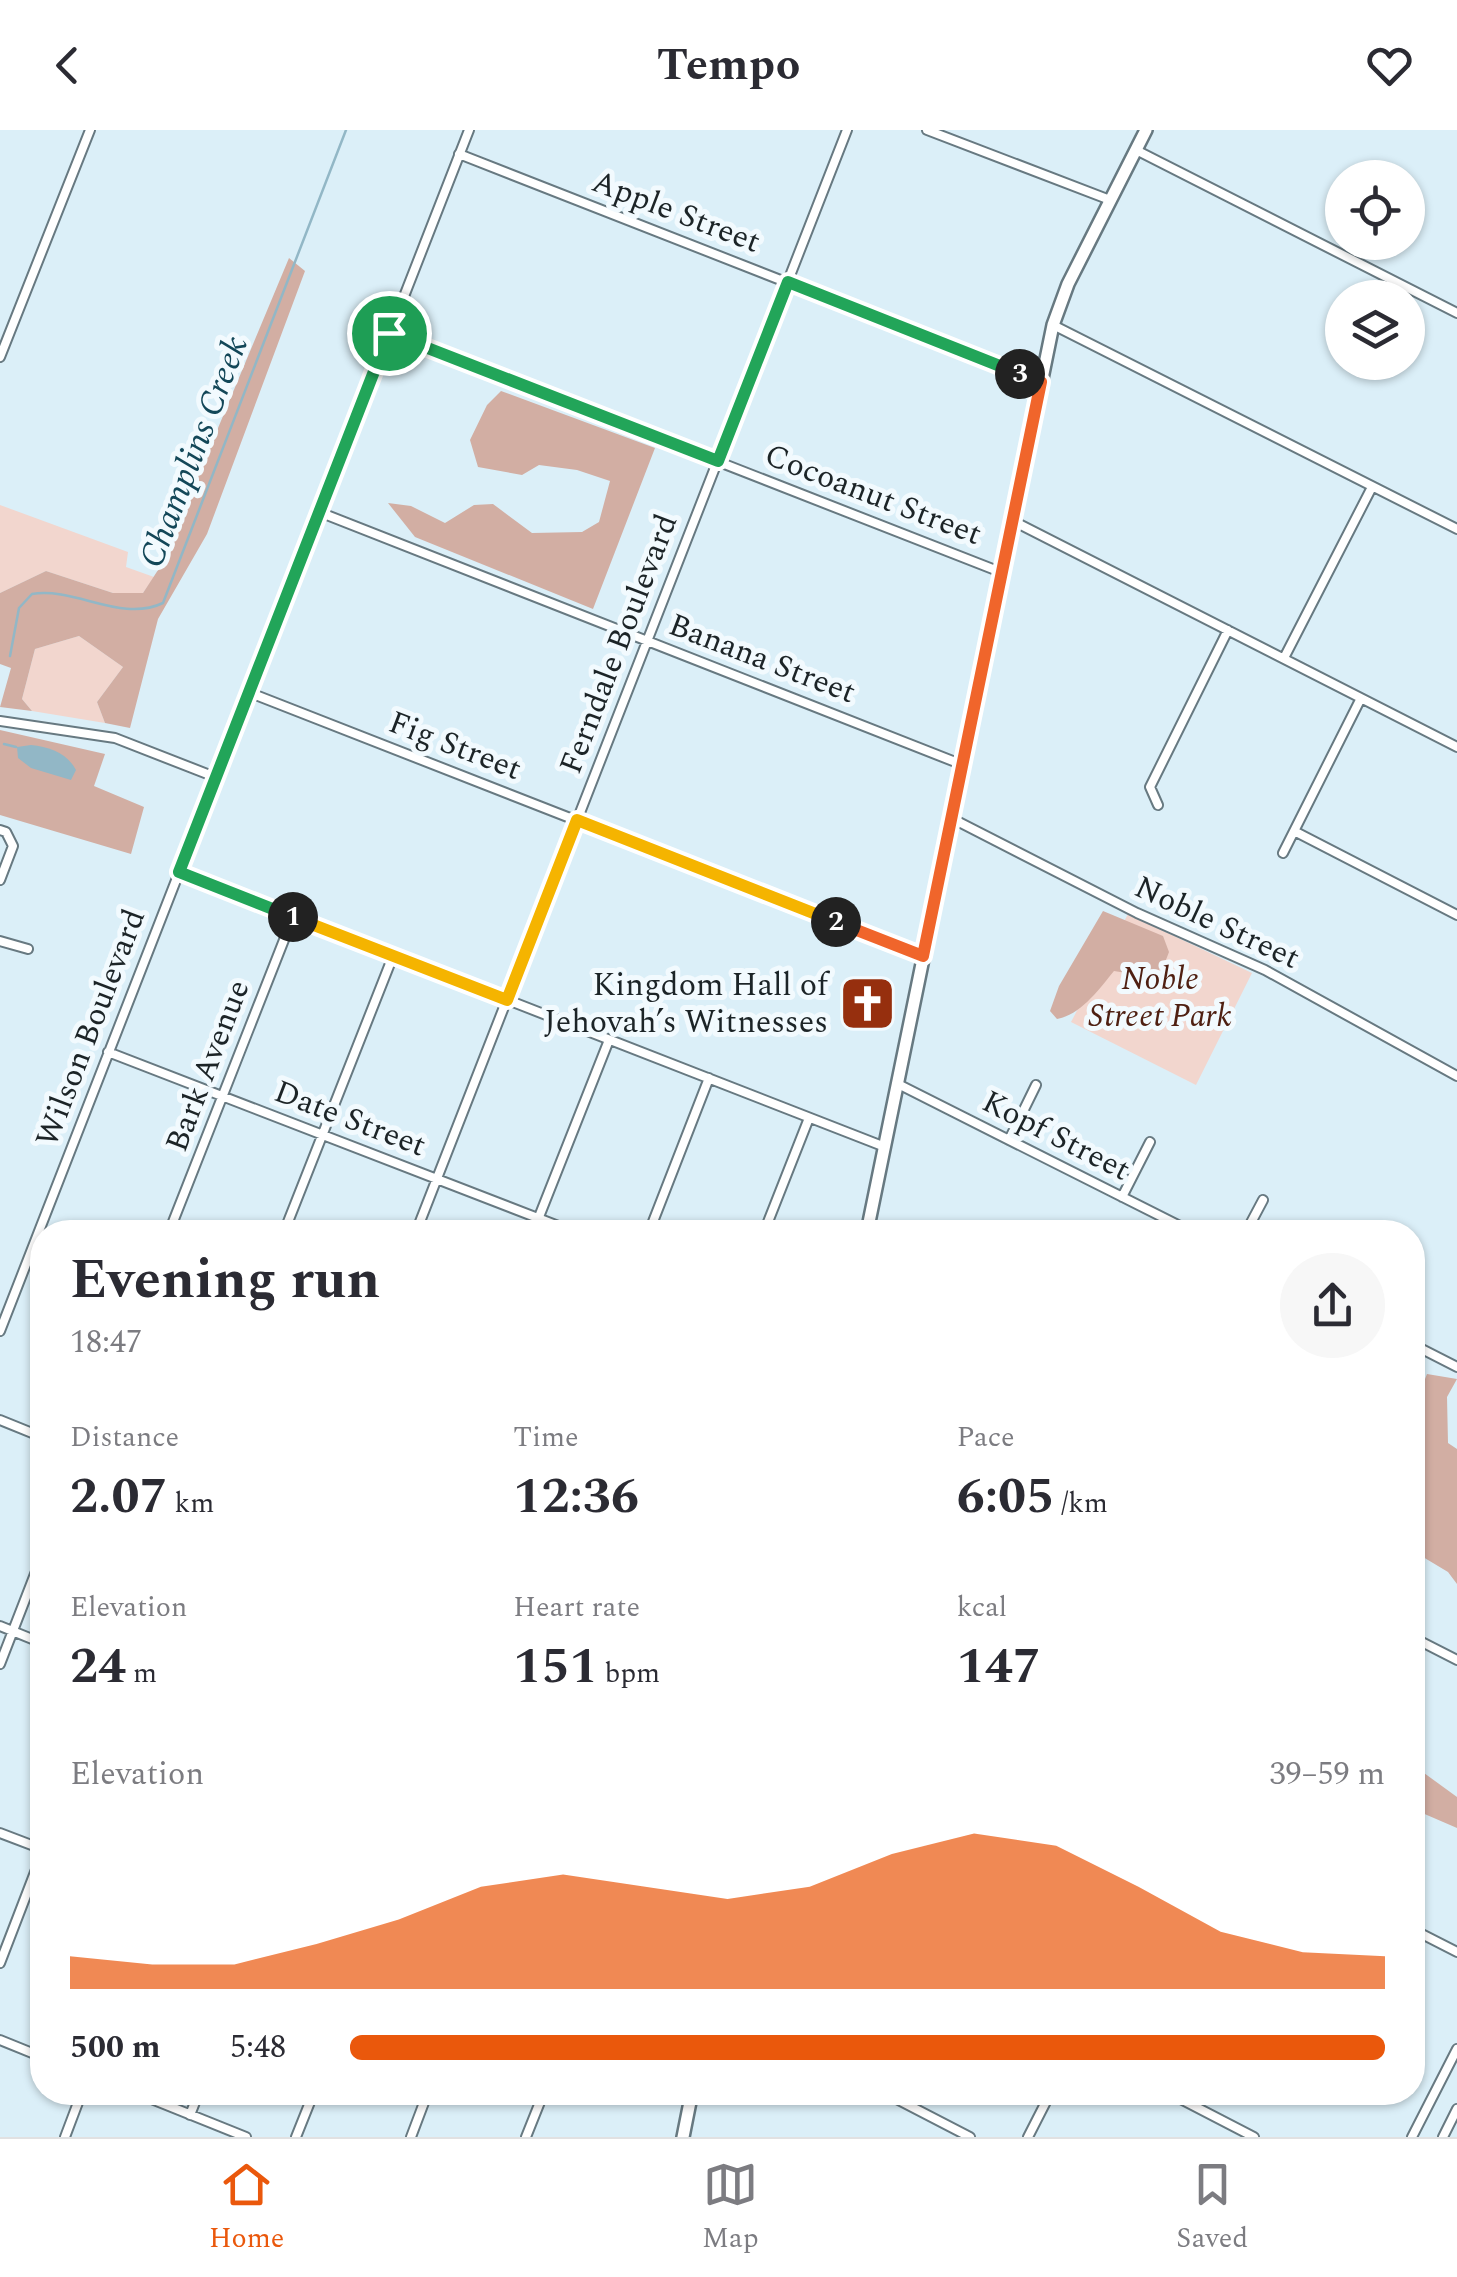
<!DOCTYPE html>
<html lang="en">
<head>
<meta charset="utf-8">
<style>
	body { margin:0; font-family:Spectral,serif; background:#f7f7f7; color:#2b2b33; height:100vh; display:flex; flex-direction:column; font-size:38px; white-space:nowrap }
	* { box-sizing:border-box; margin:0 }
	p { font-size:32px; color:#7c7c81 }
	.icon { flex:none; width:55px; height:55px; fill:none; stroke:currentColor; stroke-width:2; stroke-linecap:round; stroke-linejoin:round }
	.map { position:relative; flex:1; overflow:hidden }
	.details { position:absolute; left:30px; top:1090px; width:1395px; height:885px; display:flex; flex-direction:column; background:#fff; border-radius:40px; box-shadow:0 2px 8px #0004 }
	.details>* { flex:none }
	.tools { position:absolute; left:1325px; top:30px; display:grid; gap:20px }
	.tools a { display:grid; place-items:center; width:100px; height:100px; border-radius:50%; background:#fff; box-shadow:0 2px 8px #0004; font-size:50px }
	.pin { position:absolute; display:grid; place-items:center; width:85px; height:85px; color:#fff; margin:-42px; border:5px solid #fff; border-radius:50%; box-shadow:0 2px 10px #0007 }
	.km { position:absolute; width:50px; height:50px; margin:-25px; border-radius:50%; background:#222; color:#fff; font-size:28px; line-height:50px; text-align:center }
	.round { display:grid; place-items:center; flex:none; width:105px; height:105px; border-radius:52px; background:#f7f7f7 }
	.overview { display:flex; align-items:center; justify-content:space-between; height:170px; padding:0 40px }
	h1 { font-size:55px; font-weight:700; line-height:75px }
	.stats { display:grid; grid-template-columns:repeat(3,1fr); gap:15px; height:170px; padding:10px 40px }
	.stats div { display:grid; align-content:center }
	.stats b { font-size:50px; font-weight:700 }
	.stats small { font-size:28px; font-weight:400 }
	.stats p { font-size:28px }
	.chart { height:280px; padding:20px 40px }
	.chart p { display:flex; justify-content:space-between }
	.chart svg { width:100%; height:180px; margin-top:10px; fill:#ea580c; opacity:.7 }
	ul { padding:0 40px; list-style:none; font-size:32px }
	li { display:grid; grid-template-columns:160px 120px 1fr; align-items:center; height:75px }
	li i { height:25px; border-radius:12px; background:#ea580c }
	header { display:flex; justify-content:space-between; align-items:center; height:130px; padding:0 40px; background:#fff; font-size:45px; font-weight:700 }
	.tab-bar { display:flex; justify-content:space-around; align-items:center; height:140px; border-top:2px solid #e1e1e2; background:#fff; font-size:28px; color:#7c7c81 }
	.tab-bar a { display:grid; justify-items:center; gap:5px }
	.tab-bar .active { color:#ea580c }
	.map>svg:first-child { display:block }
	.green { fill:#f2d6ce }
	.forest { fill:#d2aea3 }
	.water { fill:#92b7c6 }
	.lines { fill:none; stroke-linecap:round; stroke-linejoin:round }
	.stream { stroke:#92b7c6; stroke-width:2.5 }
	.minor-casing { stroke:#677981; stroke-width:12 }
	.primary-casing { stroke:#677981; stroke-width:16 }
	.minor { stroke:#fff; stroke-width:8 }
	.primary { stroke:#fff; stroke-width:11 }
	.split-1-casing { stroke:#fff; stroke-width:20 }
	.split-2-casing { stroke:#fff; stroke-width:20 }
	.split-3-casing { stroke:#fff; stroke-width:20 }
	.split-4-casing { stroke:#fff; stroke-width:20 }
	.split-1 { stroke:#22a559; stroke-width:12 }
	.split-2 { stroke:#f5b400; stroke-width:12 }
	.split-3 { stroke:#f0652b; stroke-width:12 }
	.split-4 { stroke:#22a559; stroke-width:12 }
	.labels { text-anchor:middle; dominant-baseline:central; stroke-width:10; stroke-linejoin:round; paint-order:stroke }
	.street-label { font-size:32px; fill:#1c2427; stroke:#f2fafe }
	.park-label { font-size:32px; font-style:italic; fill:#4f2012; stroke:#f2fafe }
	.poi-label { font-size:32px; fill:#1c2427; stroke:#f2fafe; text-anchor:end }
	.water-label { font-size:35px; font-style:italic; fill:#134758; stroke:#f2fafe }
</style>
</head>
<body>
<header><svg class="icon" aria-label="back" viewBox="0 0 24 24"><path d="M15 5l-7 7 7 7"/></svg>Tempo<svg class="icon" aria-label="heart" viewBox="0 0 24 24"><path d="M12 20l-8-8c-3-5 5-10 8-4 3-6 11-1 8 4z"/></svg></header>
<div class="map">
<svg width="1457" height="2007" viewBox="0 0 1457 2007">
	<rect width="100%" height="100%" fill="#dbeff8"/>
	<path class="green" d="M0,375L128,422L126,437L154,447L143,463H113L46,441L0,463Z
		M79,506L123,537L97,572L105,593L32,581L22,569L35,519Z
		M1128,784L1252,843L1196,955L1071,892Z"/>
	<path class="forest" d="M289,128L305,141L207,404L158,489L130,598L105,593L97,572L123,537L79,506L35,519L22,569L32,581L0,577L11,538L0,534V463L46,441L113,463H143L160,437Z
		M501,261L655,318L593,479L415,407L388,373L411,376L445,393L474,375L493,374L532,403L582,402L599,392L610,351L577,340L539,335L522,345L478,337L470,310L487,275Z
		M0,600L105,624L94,656L144,677L131,724L0,685Z
		M1103,781L1163,806L1169,822L1164,835L1151,847L1114,841C1100,858 1081,885 1057,889L1050,881L1059,856Z
		M1427,1244L1457,1249L1447,1267L1448,1313L1457,1319V1454L1448,1442L1413,1421V1279Z
		M1413,1635L1457,1667V1698L1413,1679Z"/>
	<path class="water" d="M31,615C50,617 67,623 76,640L71,650L31,638L18,628L17,617Z"/>
	<g class="lines">
		<path class="stream" d="M10,526L19,478L32,464C76,457 121,493 163,473L346,0
			M4,614L16,617"/>
		<defs>
			<path id="minor" d="M927,0L1110,70
				M1136,20L1457,183
				M459,24L1041,252
				M1053,195L1457,399
				M389,203L1003,443
				M0,227L90,0
				M319,382L963,635
				M1013,391L1457,617
				M1284,528L1372,357
				M248,562L923,826
				M0,591L115,608L215,647
				M1158,675L1150,657L1228,500
				M953,689L1137,783L1265,840L1457,946
				M0,700L6,702L13,716L0,750
				M1294,701L1457,785
				M1283,723L1361,568
				M179,742L885,1017
				M0,811L28,819
				M108,922L574,1102
				M898,954L1192,1102
				M1009,1010L1036,955
				M1122,1067L1150,1012
				M169,1102L293,787
				M284,1102L393,826
				M416,1102L847,0
				M533,1102L609,910
				M649,1102L709,948
				M764,1102L809,988
				M1246,1102L1263,1070
				M0,1201L469,0
				M1412,1214L1457,1237
				M0,1290L42,1307
				M0,1496L42,1513
				M1412,1507L1457,1530
				M0,1534L42,1426
				M0,1703L42,1719
				M1412,1799L1457,1822
				M0,1833L42,1724
				M0,1910L42,1927
				M134,1962L246,2007
				M883,1962L970,2007
				M1167,1962L1254,2007
				M190,1985L199,1962
				M65,2007L82,1962
				M296,2007L314,1962
				M411,2007L428,1962
				M526,2007L544,1962
				M1028,2007L1051,1962
				M1412,2007L1457,1919
				M1443,2007L1457,1979"/>
			<path id="primary" d="M867,1102L1053,195L1068,154L1146,0
				M683,2007L692,1962"/>
		</defs>
		<use href="#minor" class="minor-casing"/>
		<use href="#primary" class="primary-casing"/>
		<use href="#minor" class="minor"/>
		<use href="#primary" class="primary"/>
	</g>
	<g class="lines">
		<defs>
			<path id="split-1" d="M293,787L179,742L389,203"/>
			<path id="split-2" d="M293,787L507,870L577,690L836,792"/>
			<path id="split-3" d="M836,792L923,826L1041,252L1020,244"/>
			<path id="split-4" d="M389,203L718,331L788,152L1020,244"/>
		</defs>
		<use href="#split-1" class="split-1-casing"/>
		<use href="#split-2" class="split-2-casing"/>
		<use href="#split-3" class="split-3-casing"/>
		<use href="#split-4" class="split-4-casing"/>
		<use href="#split-1" class="split-1"/>
		<use href="#split-2" class="split-2"/>
		<use href="#split-3" class="split-3"/>
		<use href="#split-4" class="split-4"/>
	</g>
	<defs>
		<symbol id="church-square" viewBox="-11 -11 22 22"><rect x="-9" y="-9" width="18" height="18" rx="4" fill="#962f0e" stroke="#f2fafe"/><path d="M-1.2-6h2.4v3.5h3.3v2.4h-3.3V6h-2.4V-.1h-3.3v-2.4h3.3Z" fill="#fff"/></symbol>
	</defs>
	<g fill-rule="evenodd">
		<use href="#church-square" x="836" y="842" width="63" height="63"/>
	</g>
	<g class="labels">
		<g class="street-label">
			<text transform="translate(676 82) rotate(21)">Apple Street</text>
			<text transform="translate(873 365) rotate(21)">Cocoanut Street</text>
			<text transform="translate(619 514) rotate(-69)">Ferndale Boulevard</text>
			<text transform="translate(762 529) rotate(21)">Banana Street</text>
			<text transform="translate(455 616) rotate(21)">Fig Street</text>
			<text transform="translate(1217 793) rotate(25)">Noble Street</text>
			<text transform="translate(91 898) rotate(-69)">Wilson Boulevard</text>
			<text transform="translate(208 936) rotate(-69)">Bark Avenue</text>
			<text transform="translate(350 989) rotate(21)">Date Street</text>
			<text transform="translate(1056 1006) rotate(27)">Kopf Street</text>
		</g>
		<g class="park-label">
			<text x="1160" y="849">Noble<tspan x="1160" dy="37">Street Park</tspan></text>
		</g>
		<g class="poi-label">
			<text x="828" y="855">Kingdom Hall of<tspan x="828" dy="37">Jehovah’s Witnesses</tspan></text>
		</g>
		<g class="water-label">
			<text transform="translate(194 322) rotate(-69)">Champlins Creek</text>
		</g>
	</g>
</svg>
<div class="tools">
<a><svg class="icon" aria-label="locate" viewBox="0 0 24 24"><circle cx="12" cy="12" r="6"/><path d="M12 2v4M12 18v4M2 12h4M18 12h4"/></svg></a>
<a><svg class="icon" aria-label="layers" viewBox="0 0 24 24"><path d="M12 4l9 5-9 5-9-5zM3 14l9 5 9-5"/></svg></a>
</div>
<div class="pin" style="left:389px;top:203px;background:#1e9e55"><svg class="icon" aria-label="arrive" viewBox="0 0 24 24"><path d="M6 21V4h12l-3 4 3 4H6"/></svg></div>
<b class="km" style="left:293px;top:787px">1</b>
<b class="km" style="left:836px;top:792px">2</b>
<b class="km" style="left:1020px;top:244px">3</b>
<section class="details">
<div class="overview"><div><h1>Evening run</h1><p>18:47</p></div><a class="round"><svg class="icon" aria-label="share" viewBox="0 0 24 24"><path d="M12 15V3M7 8l5-5 5 5M5 13v7h14v-7"/></svg></a></div>
<div class="stats">
<div><p>Distance</p><b>2.07<small> km</small></b></div>
<div><p>Time</p><b>12:36</b></div>
<div><p>Pace</p><b>6:05<small> /km</small></b></div>
</div>
<div class="stats">
<div><p>Elevation</p><b>24<small> m</small></b></div>
<div><p>Heart rate</p><b>151<small> bpm</small></b></div>
<div><p>kcal</p><b>147</b></div>
</div>
<div class="chart"><p><span>Elevation</span>39–59 m</p>
<svg viewBox="0 0 160 44" preserveAspectRatio="none"><path d="M0 44V36L10 38L20 38L30 33L40 27L50 19L60 16L70 19L80 22L90 19L100 11L110 6L120 9L130 19L140 30L150 35L160 36V44z"/></svg>
</div>
<ul>
<li><b>500 m</b>5:48<i style="width:100%"></i></li>
</ul>
</section>
</div>
<nav class="tab-bar">
<a class="active"><svg class="icon" aria-label="home" viewBox="0 0 24 24"><path d="M3 11l9-7 9 7M6 9v11h12V9"/></svg>Home</a>
<a><svg class="icon" aria-label="map" viewBox="0 0 24 24"><path d="M3 6l6-2 6 2 6-2v14l-6 2-6-2-6 2zM9 4v14M15 6v14"/></svg>Map</a>
<a><svg class="icon" aria-label="saved" viewBox="0 0 24 24"><path d="M7 4h10v16l-5-4-5 4z"/></svg>Saved</a>
</nav>
</body>
</html>
